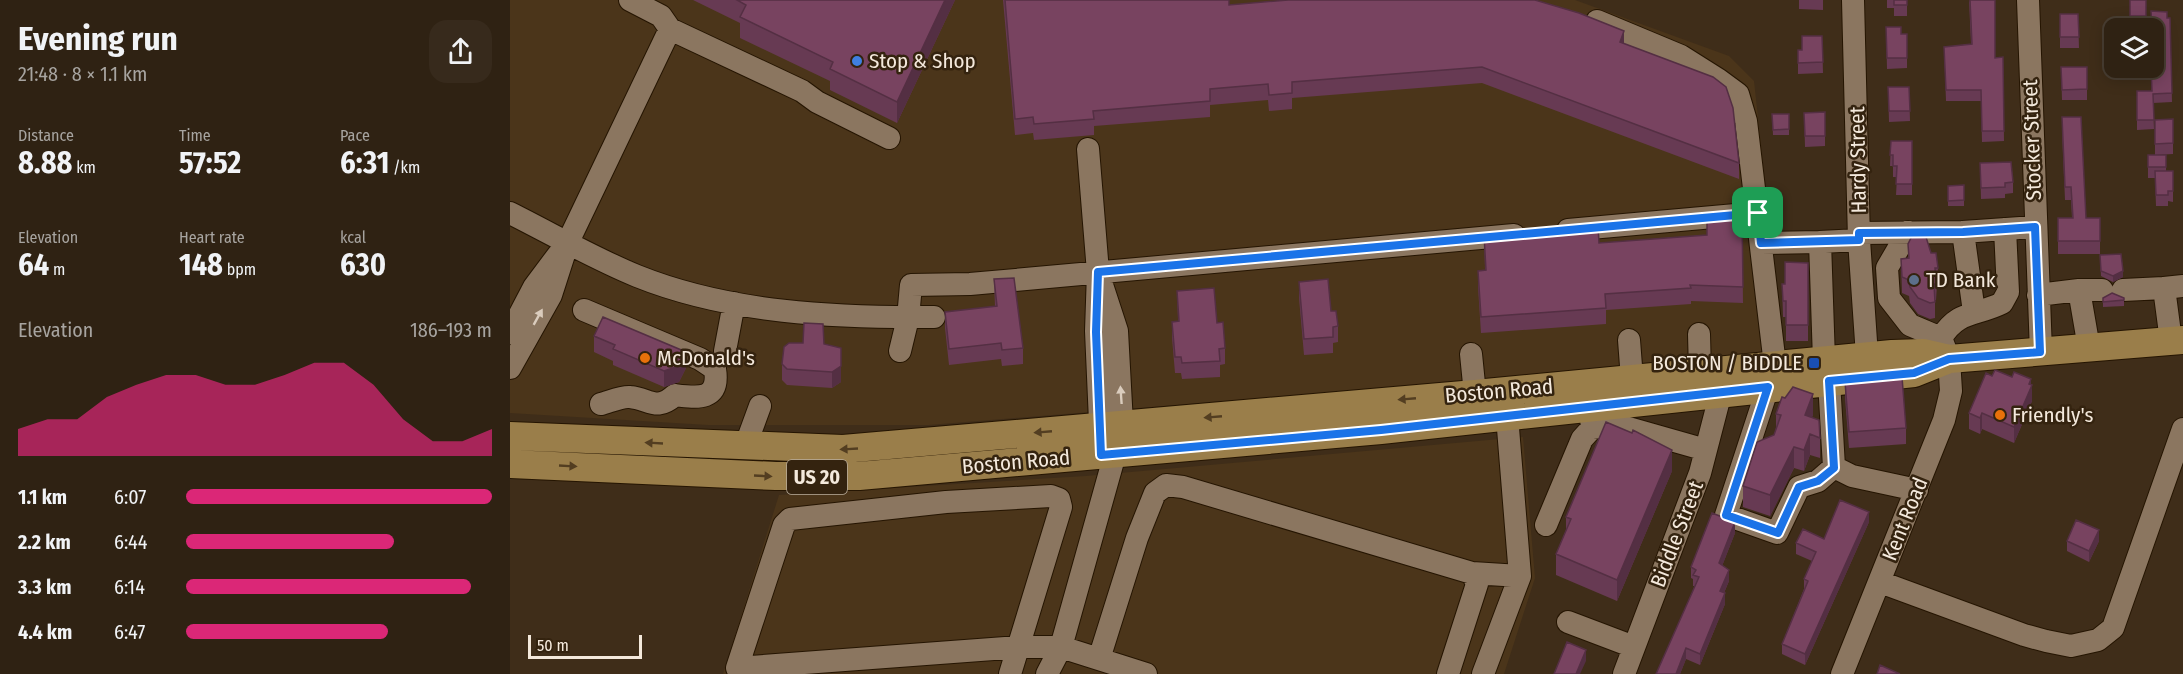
<!DOCTYPE html>
<html lang="en">
<head>
<meta charset="utf-8">
<style>
	body { margin:0; font-family:"Fira Sans Condensed",sans-serif; background:#372a1c; color:#f1f3f6; height:100vh; display:flex; flex-direction:column; font-size:22px; white-space:nowrap }
	* { box-sizing:border-box; margin:0 }
	p { font-size:20px; color:#a7a4a0 }
	.icon { flex:none; width:33px; height:33px; fill:none; stroke:currentColor; stroke-width:2; stroke-linecap:round; stroke-linejoin:round }
	.map { position:relative; flex:1; overflow:hidden }
	.details { display:flex; flex-direction:column; background:#2f2213; width:510px }
	.details>* { flex:none }
	.tools { position:absolute; left:1594px; top:18px; display:grid; gap:12px }
	.tools a { display:grid; place-items:center; width:60px; height:60px; border-radius:12px; background:#2f2213; box-shadow:0 3px 15px #0003,0 0 0 2px #4a3f33; font-size:30px }
	.scale { position:absolute; left:18px; bottom:15px; width:114px; box-sizing:border-box; padding-left:6px; border:3px solid #f4e9dc; border-top:0; font-size:16px; line-height:21px; white-space:nowrap; color:#f4e9dc; -webkit-text-stroke:4px #34230f; paint-order:stroke }
	.pin { position:absolute; display:grid; place-items:center; width:51px; height:51px; color:#fff; margin:-26px; border-radius:12px; box-shadow:0 3px 9px #0006 }
	.round { display:grid; place-items:center; flex:none; width:63px; height:63px; border-radius:18px; background:#372a1c }
	.head { display:flex; align-items:center; justify-content:space-between; height:102px; padding:0 18px }
	h1 { font-size:33px; font-weight:700; line-height:45px }
	.figures { display:grid; grid-template-columns:repeat(3,1fr); gap:9px; height:102px; padding:6px 18px }
	.figures div { display:grid; align-content:center }
	.figures b { font-size:30px; font-weight:700 }
	.figures small { font-size:16px; font-weight:400 }
	.figures p { font-size:16px }
	.chart { height:168px; padding:12px 18px }
	.chart p { display:flex; justify-content:space-between }
	.chart svg { width:100%; height:108px; margin-top:6px; fill:#db2777; opacity:.7 }
	ul { padding:0 18px; list-style:none; font-size:20px }
	li { display:grid; grid-template-columns:96px 72px 1fr; align-items:center; height:45px }
	li i { height:15px; border-radius:8px; background:#db2777 }
	main { display:flex; flex:1; min-height:0 }
	.map>svg:first-child { display:block }
	.built { fill:#4b351a }
	.lines { fill:none; stroke-linecap:round; stroke-linejoin:round }
	.minor-casing { stroke:#251502; stroke-width:24 }
	.major-casing { stroke:#251502; stroke-width:30 }
	.minor { stroke:#8b7660; stroke-width:22 }
	.major { stroke:#9a7e4a; stroke-width:28 }
	.wall { fill:#673a53 }
	.shaded-wall { fill:#542f43 }
	.building { fill:#784360; stroke:#542f43; stroke-width:1.5 }
	.oneway { fill:#daccbd }
	.oneway2 { fill:#533e21 }
	.route-casing { stroke:#fff; stroke-width:12 }
	.route { stroke:#1a73e8; stroke-width:8 }
	.shop-dot { fill:#3f7fe0; stroke:#34230f; stroke-width:2 }
	.service-dot { fill:#5c6f8a; stroke:#34230f; stroke-width:2 }
	.food-dot { fill:#e8710a; stroke:#34230f; stroke-width:2 }
	.transit-dot { fill:#1a4fb4; stroke:#34230f; stroke-width:2 }
	.labels { text-anchor:middle; dominant-baseline:central; stroke-width:5; stroke-linejoin:round; paint-order:stroke }
	.shield { fill:#34230f; stroke:#baae9e; stroke-width:1.5 }
	.shield-label { font-size:20px; font-weight:bold; fill:#f4e9dc }
	.poi-label { font-size:21px; fill:#f4e9dc; stroke:#34230f; text-anchor:start }
	.street-label { font-size:21px; fill:#f4e9dc; stroke:#34230f }
</style>
</head>
<body>
<main>
<section class="details">
<div class="head"><div><h1>Evening run</h1><p>21:48 · 8 × 1.1 km</p></div><a class="round"><svg class="icon" aria-label="share" viewBox="0 0 24 24"><path d="M12 15V3M7 8l5-5 5 5M5 13v7h14v-7"/></svg></a></div>
<div class="figures">
<div><p>Distance</p><b>8.88<small> km</small></b></div>
<div><p>Time</p><b>57:52</b></div>
<div><p>Pace</p><b>6:31<small> /km</small></b></div>
</div>
<div class="figures">
<div><p>Elevation</p><b>64<small> m</small></b></div>
<div><p>Heart rate</p><b>148<small> bpm</small></b></div>
<div><p>kcal</p><b>630</b></div>
</div>
<div class="chart"><p><span>Elevation</span>186–193 m</p>
<svg viewBox="0 0 160 44" preserveAspectRatio="none"><path d="M0 44V33L10 29L20 29L30 20L40 15L50 11L60 11L70 15L80 15L90 11L100 6L110 6L120 15L130 29L140 38L150 38L160 33V44z"/></svg>
</div>
<ul>
<li><b>1.1 km</b>6:07<i style="width:100%"></i></li>
<li><b>2.2 km</b>6:44<i style="width:68%"></i></li>
<li><b>3.3 km</b>6:14<i style="width:93%"></i></li>
<li><b>4.4 km</b>6:47<i style="width:66%"></i></li>
</ul>
</section>
<div class="map">
<svg width="1673" height="674" viewBox="0 0 1673 674">
	<rect width="100%" height="100%" fill="#3f2d19"/>
	<path class="built" d="M0,0H1065L1219,56L1244,81L1274,356L419,425H198L0,413Z
		M1013,437L1025,578L994,674H213L269,495L576,476Z"/>
	<g class="lines">
		<defs>
			<path id="minor" d="M1343,0L1349,240L1357,356
				M1518,0L1531,352
				M1087,21L1171,56L1209,80L1228,94L1236,121L1265,365
				M160,29L292,91L307,102L379,138
				M578,149L588,272L586,331L591,444
				M0,213C42,234 83,258 127,276C219,313 326,318 424,317
				M1058,230L1248,213
				M1453,232L1464,312
				M1349,233L1453,232L1525,227
				M1251,243L1310,242
				M593,288L607,331L613,442
				M1569,290H1592
				M1613,290L1654,288
				M1528,295L1569,290L1579,348
				M74,310L190,359L205,369C210,401 188,398 165,395C146,412 140,399 120,397C112,396 99,402 91,404
				M0,333L24,287L48,255
				M1189,334L1190,372
				M1431,338C1448,310 1466,316 1492,303L1498,292L1495,229
				M1119,340L1122,379
				M1661,341L1654,288L1673,286
				M215,351L224,303
				M390,351L398,318L401,285L460,284L1004,235
				M961,354L965,394
				M1314,360L1310,242L1349,240
				M0,368L41,295L58,242L160,29L151,16L120,0
				M1258,387L1216,515L1267,533L1289,487L1308,481L1324,467L1319,381
				M1080,407L1082,428L1108,425L1196,450
				M235,447L250,406
				M1324,467L1342,476L1407,490
				M1036,525L1072,439L1082,428
				M962,573L1010,576L997,416
				M1370,582L1514,635L1536,641L1561,646L1588,640L1603,628L1673,429
				M1058,622L1124,647
				M589,659L627,538L645,493L656,485L673,487L962,573L967,584L938,674
				M500,674L551,507L549,499L541,496L436,502L280,519L274,525L227,668L510,647H551L605,454
				M537,674L551,647L636,674
				M973,674L1010,576
				M1114,674L1190,473L1211,392
				M1332,674L1434,420L1441,391L1439,359L1431,338L1400,325L1379,298L1377,268L1398,232"/>
			<path id="major" d="M0,436L333,449L965,394L1382,354L1413,353L1439,359L1673,340
				M0,464L266,476H349L871,430L1404,373L1439,359"/>
		</defs>
		<use href="#minor" class="minor-casing"/>
		<use href="#major" class="major-casing"/>
		<use href="#minor" class="minor"/>
		<use href="#major" class="major"/>
	</g>
	<path class="wall" d="M183,0H445L387,123L320,90V81L230,38V23Z
		M493,0H719V5L1114,43L1229,163V179L972,83L782,98V109L759,111L758,100L700,105V117L584,126V135L524,140L523,133L505,135Z
		M1289,0H1313V10L1289,9Z
		M1377,0H1397V16H1384V8H1377Z
		M1459,0L1485,58L1493,57L1494,141L1472,142L1471,101H1436L1434,47L1461,44Z
		M1620,0H1636V26H1620Z
		M1550,14H1568L1569,48H1550Z
		M1657,18H1660L1662,102L1643,103L1644,129L1627,130V91H1641L1649,64L1648,50L1644,51V28Z
		M1376,27L1391,34H1397V68L1377,69Z
		M1312,36L1313,73L1288,74V50H1292Z
		M1551,67H1577V100H1552Z
		M1378,87H1399L1400,121L1379,122Z
		M1315,112V146L1295,147L1294,113Z
		M1262,114H1279V135H1263Z
		M1663,119V154L1645,155V120Z
		M1552,130L1576,218H1590V254H1548V218H1562L1561,200H1555Z
		M1381,141H1402V195H1386L1387,177H1383V166H1380Z
		M1638,155H1656V171H1663V202L1658,201V206H1646L1645,178H1638Z
		M1470,163L1503,182V193L1495,194V198L1471,199Z
		M1438,186L1454,200V206H1438Z
		M1232,214L1233,303L1181,301V304L1096,310V324L971,333L968,287V271L975,270L974,235L1089,243L1197,235Z
		M1411,237L1421,253L1428,268L1426,300H1425V318L1420,319L1408,314L1400,303L1399,296L1392,293L1391,259L1398,258V244Z
		M1590,255L1613,277L1603,282L1591,276Z
		M1298,263V341H1276V317H1273L1272,284H1275Z
		M484,279L513,348V364L492,366L491,359L439,365L435,328V312L485,307Z
		M789,282L821,311L828,326V342L823,343V353L794,355L789,298Z
		M667,291L707,323L715,348V364L710,365V377L672,379L671,373H665L662,338V322L668,321Z
		M1593,298H1614V306L1593,307Z
		M84,336L176,368L169,382L154,387L103,365V361L84,352Z
		M314,344L331,382L322,388L277,385L272,380V364Z
		M1482,376L1521,385L1522,401L1504,443L1472,429L1470,434L1459,429V413Z
		M1335,382L1396,428V444L1339,448L1335,398Z
		M1266,414L1303,415L1302,417L1310,438V458L1300,455L1294,471L1284,468L1260,516L1233,507V486L1264,435L1266,428Z
		M1162,471L1107,601L1046,575V554L1056,530V517Z
		M1359,522L1295,665L1272,654V644L1294,589V579L1302,561L1286,554V543L1314,539Z
		M1225,533L1212,566L1219,581L1214,593L1215,604L1190,665L1176,659L1170,674H1146L1185,586H1183V579L1181,578V567Z
		M1557,541H1589L1579,562L1557,551Z"/>
	<path class="shaded-wall" d="M435,0H445L387,123V102Z
		M1114,31V47L1110,42Z
		M1613,271V277L1603,282V276Z
		M176,352V368L169,382L154,387V371Z
		M331,366V382L322,388V372Z
		M1521,379V389L1522,385V401L1504,443V427Z
		M1303,394V415L1295,435V415Z
		M1472,413V429L1470,434V418Z
		M1300,434V455L1294,471V450Z
		M1284,447V468L1260,516V495Z
		M1162,450V471L1107,601V580Z
		M1359,512V522L1295,665V654Z
		M1225,522V533L1209,574V563Z
		M1589,530V541L1579,562V551Z
		M1219,570V581L1210,602V591Z
		M1215,593V604L1190,665V654Z
		M1176,648V659L1170,674H1166Z
		M1076,650V661L1070,674H1066Z"/>
	<path class="building" d="M227,0H435L387,102L320,69L323,62L230,17L236,5Z
		M495,0H719V5L778,0H1025L1069,13L1114,31L1110,42L1203,77L1216,87L1223,108L1229,163L972,67L782,82V93L759,95L758,84L700,89V101L583,111L584,119L524,124L523,117L505,119Z
		M1384,0H1397V5H1384Z
		M1460,0H1485V58L1493,57L1494,131H1472L1471,90H1436L1434,47L1462,44Z
		M1620,0H1636V16H1620Z
		M1641,11L1657,12V18H1660L1662,93L1643,94L1644,120H1627V91H1642L1641,68H1644V64H1649L1648,41H1644V28H1642Z
		M1550,14H1568L1569,37H1550Z
		M1376,27H1391V34H1397V58H1377Z
		M1292,36H1312L1313,62L1288,63V50H1292Z
		M1551,67H1577V89L1552,90Z
		M1378,87H1399L1400,111H1379Z
		M1315,112V136H1295L1294,113Z
		M1262,114H1279V129L1263,130Z
		M1552,117H1571L1576,218H1590V241H1548V218H1563L1561,187H1555Z
		M1663,119V143L1645,144V120Z
		M1381,141H1402V184H1386L1387,166H1383V155H1380Z
		M1638,155H1656V167H1638Z
		M1501,162L1503,182L1495,183V187L1471,188L1470,163Z
		M1645,171H1663V191H1658V195H1646Z
		M1454,185V200L1438,201V186Z
		M1232,214L1233,287L1180,285L1181,288L1095,294L1096,308L971,317L968,271L976,270L974,235L1088,226L1089,243L1197,235V215Z
		M1405,230H1410L1411,237H1416L1421,253H1426L1428,268H1425L1426,284H1424L1425,302L1420,303L1408,298L1400,287L1399,280L1392,277L1391,259L1399,258L1398,244Z
		M1611,254L1613,271L1603,276L1591,271L1590,255Z
		M1275,262L1298,263V325H1276V301H1273L1272,284H1275Z
		M504,278L513,348L492,350L491,343L439,349L435,312L487,306L484,279Z
		M818,279L821,311H826L828,326L823,327V337L794,339L789,282Z
		M704,288L707,323L713,322L715,348L709,349L710,361L672,363L671,357H665L662,322L669,321L667,291Z
		M1602,293L1614,298V300L1593,302V298Z
		M93,317L176,352L169,366L154,371L103,349L105,345L84,336Z
		M294,323L313,324L314,344L331,348V366L322,372L277,369L272,364L274,347L279,343H293Z
		M1485,370L1502,377L1504,372L1521,379L1519,384L1522,385L1504,427L1472,413L1470,418L1459,413L1476,373L1482,376Z
		M1392,377L1396,428L1339,432L1335,382Z
		M1283,387L1303,394L1295,415L1309,420L1310,438L1300,434L1294,450L1284,447L1260,495L1233,486L1247,442L1264,435L1271,415L1266,414L1272,397L1275,398Z
		M1096,422L1122,433L1123,430L1162,450L1107,580L1046,554L1061,519L1056,517Z
		M1330,500L1359,512L1295,654L1272,644L1298,581L1294,579L1306,552L1286,543L1293,529L1314,539Z
		M1202,513L1225,522L1209,563L1219,570L1210,591L1215,593L1190,654L1176,648L1166,674H1146L1189,577L1183,575L1186,570L1181,567Z
		M1566,520L1589,530L1579,551L1557,541Z
		M1057,642L1076,650L1066,674H1044Z
		M1370,665L1390,674H1367Z"/>
	<defs><path id="oneway-solid" d="M-6-.8H1V-3.2L6.5 0L1 3.2V.8H-6Z" transform="scale(1.5)"/></defs>
	<g class="oneway">
		<use href="#oneway-solid" transform="translate(28 317) rotate(-61)"/>
		<use href="#oneway-solid" transform="translate(611 395) rotate(-94)"/>
	</g>
	<g class="oneway2">
		<use href="#oneway-solid" transform="translate(897 399) rotate(175)"/>
		<use href="#oneway-solid" transform="translate(703 417) rotate(175)"/>
		<use href="#oneway-solid" transform="translate(533 432) rotate(175)"/>
		<use href="#oneway-solid" transform="translate(144 443) rotate(-177)"/>
		<use href="#oneway-solid" transform="translate(339 449) rotate(177)"/>
		<use href="#oneway-solid" transform="translate(58 466) rotate(3)"/>
		<use href="#oneway-solid" transform="translate(253 476) rotate(3)"/>
	</g>
	<g class="lines">
		<defs>
			<path id="route" d="M1248,213L1251,243L1349,240V233L1453,232L1525,227L1530,352L1439,359L1404,373L1319,381L1324,468L1308,481L1289,487L1268,533L1216,515L1258,387L871,430L591,455L586,332L588,272Z"/>
		</defs>
		<use href="#route" class="route-casing"/>
		<use href="#route" class="route"/>
	</g>
	<circle class="shop-dot" cx="347" cy="61" r="6"/>
	<circle class="service-dot" cx="1404" cy="280" r="6"/>
	<g class="food-dot">
		<circle cx="135" cy="358" r="6"/>
		<circle cx="1490" cy="415" r="6"/>
	</g>
	<rect class="transit-dot" x="1298" y="357" width="12" height="12" rx="3"/>
	<g class="labels">
		<rect class="shield" x="277" y="460" width="60" height="34" rx="4.5"/>
		<g class="shield-label">
			<text x="307" y="477">US 20</text>
		</g>
		<g class="poi-label">
			<text x="359" y="61">Stop &amp; Shop</text>
			<text x="1416" y="280">TD Bank</text>
			<text x="147" y="358">McDonald's</text>
			<text x="1292" y="363" text-anchor="end">BOSTON / BIDDLE</text>
			<text x="1502" y="415">Friendly's</text>
		</g>
		<g class="street-label">
			<text transform="translate(1522 140) rotate(-92)">Stocker Street</text>
			<text transform="translate(1348 160) rotate(-91)">Hardy Street</text>
			<text transform="translate(989 391) rotate(-5)">Boston Road</text>
			<text transform="translate(506 462) rotate(-5)">Boston Road</text>
			<text transform="translate(1395 519) rotate(-68)">Kent Road</text>
			<text transform="translate(1167 534) rotate(-69)">Biddle Street</text>
		</g>
	</g>
</svg>
<div class="tools">
<a><svg class="icon" aria-label="layers" viewBox="0 0 24 24"><path d="M12 4l9 5-9 5-9-5zM3 14l9 5 9-5"/></svg></a>
</div>
<div class="scale">50 m</div>
<div class="pin" style="left:1248px;top:213px;background:#1e9e55"><svg class="icon" aria-label="arrive" viewBox="0 0 24 24"><path d="M6 21V4h12l-3 4 3 4H6"/></svg></div>
</div>
</main>
</body>
</html>
